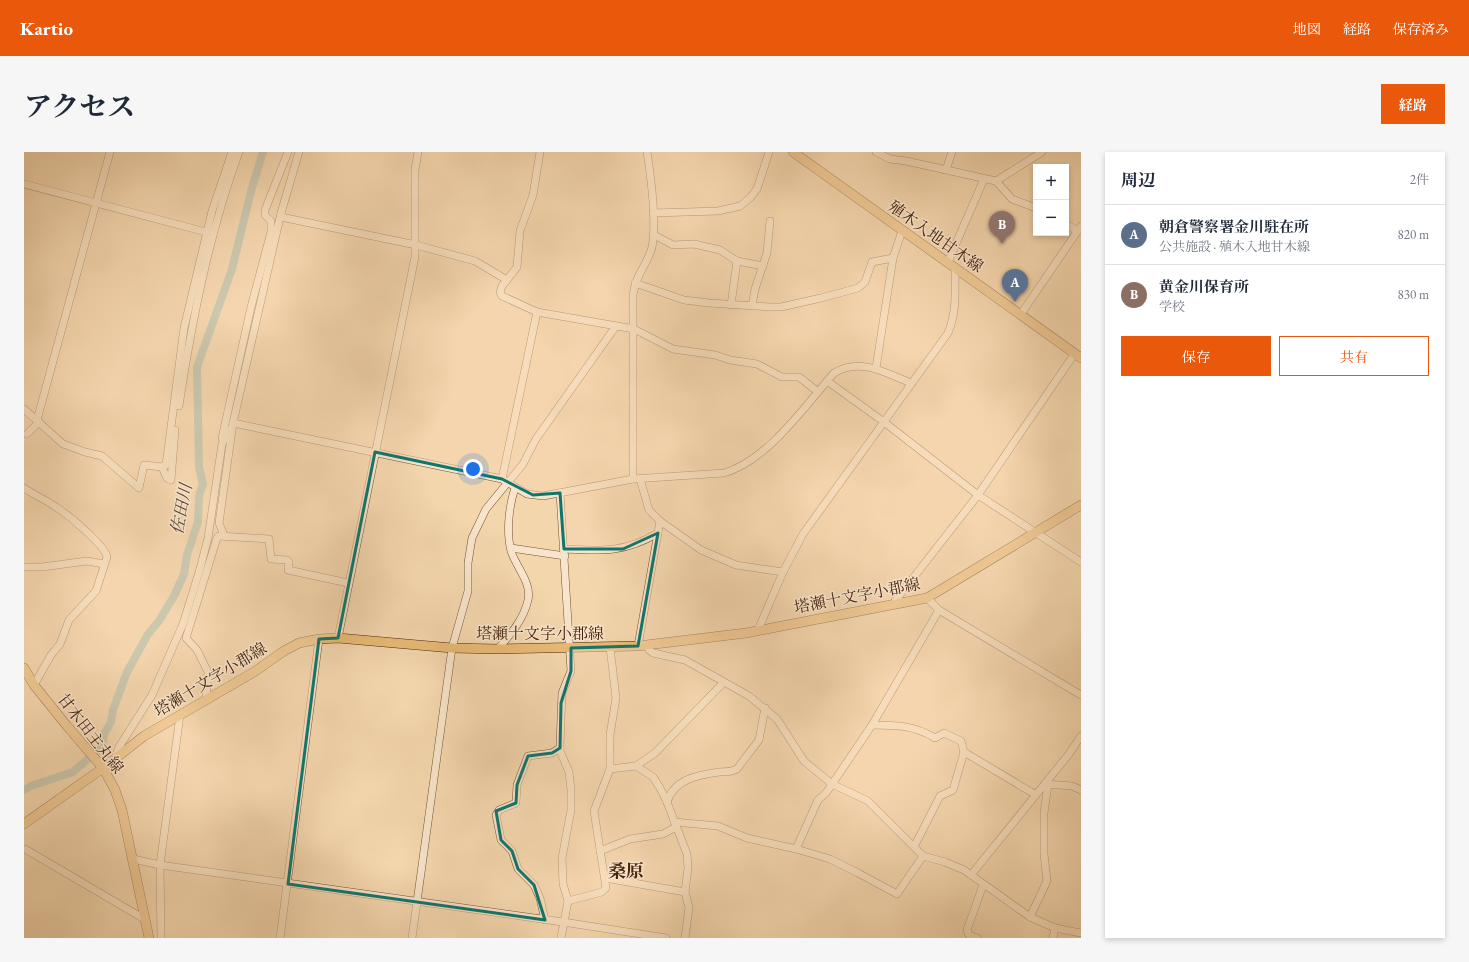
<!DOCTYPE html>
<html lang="ja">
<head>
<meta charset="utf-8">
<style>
  :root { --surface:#fff; --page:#f6f6f7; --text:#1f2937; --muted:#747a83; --line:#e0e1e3; --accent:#ea580c }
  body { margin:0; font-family:"EB Garamond","Noto Serif JP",serif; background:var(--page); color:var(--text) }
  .controls { position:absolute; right:12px; top:12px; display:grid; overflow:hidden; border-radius:0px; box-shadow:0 2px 6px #0003 }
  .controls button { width:36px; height:36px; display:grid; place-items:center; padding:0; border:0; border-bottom:1px solid var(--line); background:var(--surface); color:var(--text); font:20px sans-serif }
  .you { position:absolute; left:449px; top:317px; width:14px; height:14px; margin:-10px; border:3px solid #fff; border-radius:50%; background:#1a73e8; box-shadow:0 0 0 6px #1a73e833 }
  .badge { display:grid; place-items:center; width:26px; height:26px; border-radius:50%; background:var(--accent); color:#fff; font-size:13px; font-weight:700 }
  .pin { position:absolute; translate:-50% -33px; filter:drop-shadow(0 1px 2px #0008) }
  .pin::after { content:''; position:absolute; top:21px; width:14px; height:12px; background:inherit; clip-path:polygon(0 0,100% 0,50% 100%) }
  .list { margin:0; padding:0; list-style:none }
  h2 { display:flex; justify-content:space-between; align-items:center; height:52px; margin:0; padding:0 16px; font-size:17px }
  h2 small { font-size:13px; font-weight:400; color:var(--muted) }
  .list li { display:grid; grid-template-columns:26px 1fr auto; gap:12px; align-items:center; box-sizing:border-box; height:60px; padding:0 16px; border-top:1px solid var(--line) }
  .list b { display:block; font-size:15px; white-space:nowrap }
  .list p { margin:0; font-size:13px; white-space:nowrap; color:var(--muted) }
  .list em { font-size:13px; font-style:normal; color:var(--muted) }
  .actions { display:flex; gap:8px; padding:12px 16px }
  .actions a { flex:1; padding:9px 0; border:1px solid var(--accent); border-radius:0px; text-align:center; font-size:14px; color:var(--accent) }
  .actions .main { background:var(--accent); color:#fff }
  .map { position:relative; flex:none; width:1057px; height:786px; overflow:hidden; border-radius:0px }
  header { display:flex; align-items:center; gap:24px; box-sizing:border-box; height:56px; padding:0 20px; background:var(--accent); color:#fff }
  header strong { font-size:19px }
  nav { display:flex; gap:22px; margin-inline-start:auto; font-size:14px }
  .intro { display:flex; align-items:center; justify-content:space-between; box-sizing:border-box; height:96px; padding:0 24px }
  h1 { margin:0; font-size:28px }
  .button { padding:10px 18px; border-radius:0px; background:var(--accent); color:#fff; font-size:14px; font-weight:700 }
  main { display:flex; gap:24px; padding:0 24px }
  aside { flex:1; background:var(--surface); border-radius:0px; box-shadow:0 2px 6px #0003 }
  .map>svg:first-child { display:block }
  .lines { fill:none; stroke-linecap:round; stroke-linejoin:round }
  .river { stroke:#9cb8af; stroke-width:8 }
  .minor-casing { stroke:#725237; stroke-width:8 }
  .major-casing { stroke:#472610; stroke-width:10 }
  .minor { stroke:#f8e4ca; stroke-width:7 }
  .major { stroke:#eabb76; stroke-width:9 }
  .marked { fill:none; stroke:#0f766e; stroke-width:3; stroke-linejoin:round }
  .labels { text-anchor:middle; stroke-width:3; stroke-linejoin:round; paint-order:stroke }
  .street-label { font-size:16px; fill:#472610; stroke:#f8e4ca }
  .water-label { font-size:17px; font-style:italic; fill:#5c4a38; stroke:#f8e4ca }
  .quarter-label { font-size:18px; font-weight:bold; fill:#472610; stroke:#f8e4ca }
</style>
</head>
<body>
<header>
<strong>Kartio</strong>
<nav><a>地図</a><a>経路</a><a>保存済み</a></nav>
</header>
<div class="intro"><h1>アクセス</h1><a class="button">経路</a></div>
<main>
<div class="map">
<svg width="1057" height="786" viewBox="0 0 1057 786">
  <rect width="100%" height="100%" fill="#f4d6ad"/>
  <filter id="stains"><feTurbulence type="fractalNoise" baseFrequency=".005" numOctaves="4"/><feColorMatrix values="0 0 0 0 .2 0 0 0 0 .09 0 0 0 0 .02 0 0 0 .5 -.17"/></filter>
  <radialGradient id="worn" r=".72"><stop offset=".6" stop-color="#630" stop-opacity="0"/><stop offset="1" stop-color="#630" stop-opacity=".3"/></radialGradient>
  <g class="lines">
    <path class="river" d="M0 638 7 634 49 620 78 595 80 582 87 570 89 558 103 520 124 482 135 469 150 444 160 422 163 403 174 370 175 344 179 332 175 315 173 215 208 117 227 39 239 0"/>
    <defs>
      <g id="minor">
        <path d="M516 0 509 43 496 79 493 115 478 134 476 140 478 144 513 160 610 177 649 197 691 203 706 208 733 212 758 225H775L793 239"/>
        <path d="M852 0 866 7 882 9 972 29 988 47 1012 56"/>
        <path d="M922 18 928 0"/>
        <path d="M972 29 1018 0"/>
        <path d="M0 32 182 80"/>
        <path d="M257 61V65L392 93 451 109 483 128"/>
        <path d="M629 61 694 59 716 54 726 46 733 37 745 0"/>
        <path d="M1042 72 1053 79"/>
        <path d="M630 83 649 93 670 92 696 98 713 109 739 114"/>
        <path d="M924 110 960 27"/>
        <path d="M611 131 660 148 685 151 747 155H757L797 146 834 136 841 130 848 110 869 106"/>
        <path d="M707 153 713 109"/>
        <path d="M728 154 731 137 743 101 746 69"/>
        <path d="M997 162 1057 74"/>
        <path d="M852 216 869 106 878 79"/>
        <path d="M803 229 860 270 954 343 1057 410"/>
        <path d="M155 254C168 168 185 82 215 0"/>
        <path d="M0 257 39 292 61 300 78 304 115 336 120 313 138 315 142 313 160 176 188 59 208 0"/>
        <path d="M13 268 86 0"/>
        <path d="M209 271 478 327 503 342 519 344 609 327 700 321C743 309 781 254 810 221 837 205 861 221 887 231"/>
        <path d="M3 282 15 270"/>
        <path d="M198 286 227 155 247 80V69L241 63V58L264 0"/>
        <path d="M138 315 143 326 147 328 151 278"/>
        <path d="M478 327 513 160"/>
        <path d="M609 327V143C612 121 624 112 628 95 633 69 627 26 623 0"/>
        <path d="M616 327 625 358 636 369 677 398 712 413 759 420"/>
        <path d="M0 336C10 343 22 348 32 355 43 362 81 393 83 405L72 439 45 468 36 492 27 503 10 533"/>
        <path d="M536 341 547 519 538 541 536 593V599L545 620 547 638V658L538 706 539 732 544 749 537 786"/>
        <path d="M200 383 195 371 209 271 257 61 275 0"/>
        <path d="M487 396 541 404"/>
        <path d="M540 397C578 399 600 401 634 381"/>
        <path d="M0 415H18L63 409 80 412"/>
        <path d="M903 446 915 458 1057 543"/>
        <path d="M868 453 954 343 1051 201"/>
        <path d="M734 478 759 420 779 382 924 181C933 160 931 138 931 115"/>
        <path d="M314 486 391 105V18L394 0"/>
        <path d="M623 493 625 498 629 501 661 508 725 544 753 567 780 609 808 632 844 649 899 704 921 710 940 718 1006 765 1031 776 1057 781"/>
        <path d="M614 494 636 369"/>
        <path d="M474 497C486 483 500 467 504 448 508 431 492 415 487 399 482 380 485 354 491 336"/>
        <path d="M182 549 184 520 173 498 162 486 193 386 195 384 245 387 247 407 263 408 265 410 264 418 324 431"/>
        <path d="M848 573C871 573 890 573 911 586L920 581 937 589 940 600 929 638 916 644 890 695"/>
        <path d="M940 600 1012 643"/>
        <path d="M91 606 95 595 128 543 159 472 176 417 184 386 198 292 205 278"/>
        <path d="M612 614 629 625 636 636 643 650 663 702 664 716 661 740 665 756 661 786"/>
        <path d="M586 617 612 614 631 601 699 531"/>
        <path d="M1021 632 1048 634 1057 638"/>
        <path d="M643 650C650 627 674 623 695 620 701 620 708 620 713 617L735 588 741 556"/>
        <path d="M650 670 694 674 723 686 772 697 806 707 834 721 873 742 899 704"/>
        <path d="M1 697 122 768"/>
        <path d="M772 697 794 648 802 641 848 573 915 458"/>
        <path d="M576 699 606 687 639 682 652 675"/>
        <path d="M109 707 136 713 539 770 642 786"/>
        <path d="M947 723 1045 602 1057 584"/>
        <path d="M581 726 661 740"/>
        <path d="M544 749 578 740 582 736 570 659 586 617V583L592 546 586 495"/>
        <path d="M1006 765 1023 729 1020 702V661L1024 633"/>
        <path d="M521 768 516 746 510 733 494 717 488 699 477 688 472 663 475 658 492 651 493 633 504 604 528 601 536 596"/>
        <path d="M137 786 136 713 156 563"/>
        <path d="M256 786 295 487"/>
        <path d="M388 786 428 496 444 439V411L448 386 462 357 499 312 512 287 592 174"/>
        <path d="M953 786 945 783 943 778 959 733"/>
        <path d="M1029 786 1031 776"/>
      </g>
      <g id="major">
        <path d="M769 0 1057 206"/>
        <path d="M0 516 10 533 43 574 79 616 91 638 98 658 125 786"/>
        <path d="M0 672 79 616 120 584 230 520 260 499 275 491 295 487 314 486 428 496 474 497 614 494 722 481 903 446 1057 353"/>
      </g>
    </defs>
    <use href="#minor" class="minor-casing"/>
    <use href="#major" class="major-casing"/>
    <use href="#minor" class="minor"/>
    <use href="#major" class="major"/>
  </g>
  <path d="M0 0H1057V786H0ZM351 300 478 327 509 343 536 341 540 397H599L634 381 614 494 547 496V519L537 551 536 596 528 601 504 604 493 633 492 651 472 659 477 688 488 699 494 717 510 733 521 768 264 732 295 487 314 486Z" fill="#f4d6ad" fill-opacity=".55" fill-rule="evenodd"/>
  <path class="marked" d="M351 300 478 327 509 343 536 341 540 397H599L634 381 614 494 547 496V519L537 551 536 596 528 601 504 604 493 633 492 651 472 659 477 688 488 699 494 717 510 733 521 768 264 732 295 487 314 486Z"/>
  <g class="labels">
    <g class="street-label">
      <text transform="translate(912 84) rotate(35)" y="6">殖木入地甘木線</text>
      <text transform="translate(833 443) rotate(-11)" y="6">塔瀬十文字小郡線</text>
      <text x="516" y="487">塔瀬十文字小郡線</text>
      <text transform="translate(186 527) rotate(-31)" y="6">塔瀬十文字小郡線</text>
      <text transform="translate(67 581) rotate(52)" y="6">甘木田主丸線</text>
    </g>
    <g class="water-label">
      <text transform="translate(157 357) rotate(-79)" y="6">佐田川</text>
    </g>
    <g class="quarter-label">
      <text x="602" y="725">桑原</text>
    </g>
  </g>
  <rect width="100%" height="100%" filter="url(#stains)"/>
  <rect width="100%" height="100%" fill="url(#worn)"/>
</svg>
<div class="controls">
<button>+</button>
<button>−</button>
</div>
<div class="you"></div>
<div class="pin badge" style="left:991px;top:150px;background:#5c6f8a">A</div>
<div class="pin badge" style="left:978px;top:92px;background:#8d6e63">B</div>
</div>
<aside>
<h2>周辺<small>2件</small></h2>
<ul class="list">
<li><span class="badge" style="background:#5c6f8a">A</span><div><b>朝倉警察署金川駐在所</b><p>公共施設 · 殖木入地甘木線</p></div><em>820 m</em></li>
<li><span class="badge" style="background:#8d6e63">B</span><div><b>黄金川保育所</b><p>学校</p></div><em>830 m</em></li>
</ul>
<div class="actions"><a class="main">保存</a><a>共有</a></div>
</aside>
</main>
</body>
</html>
